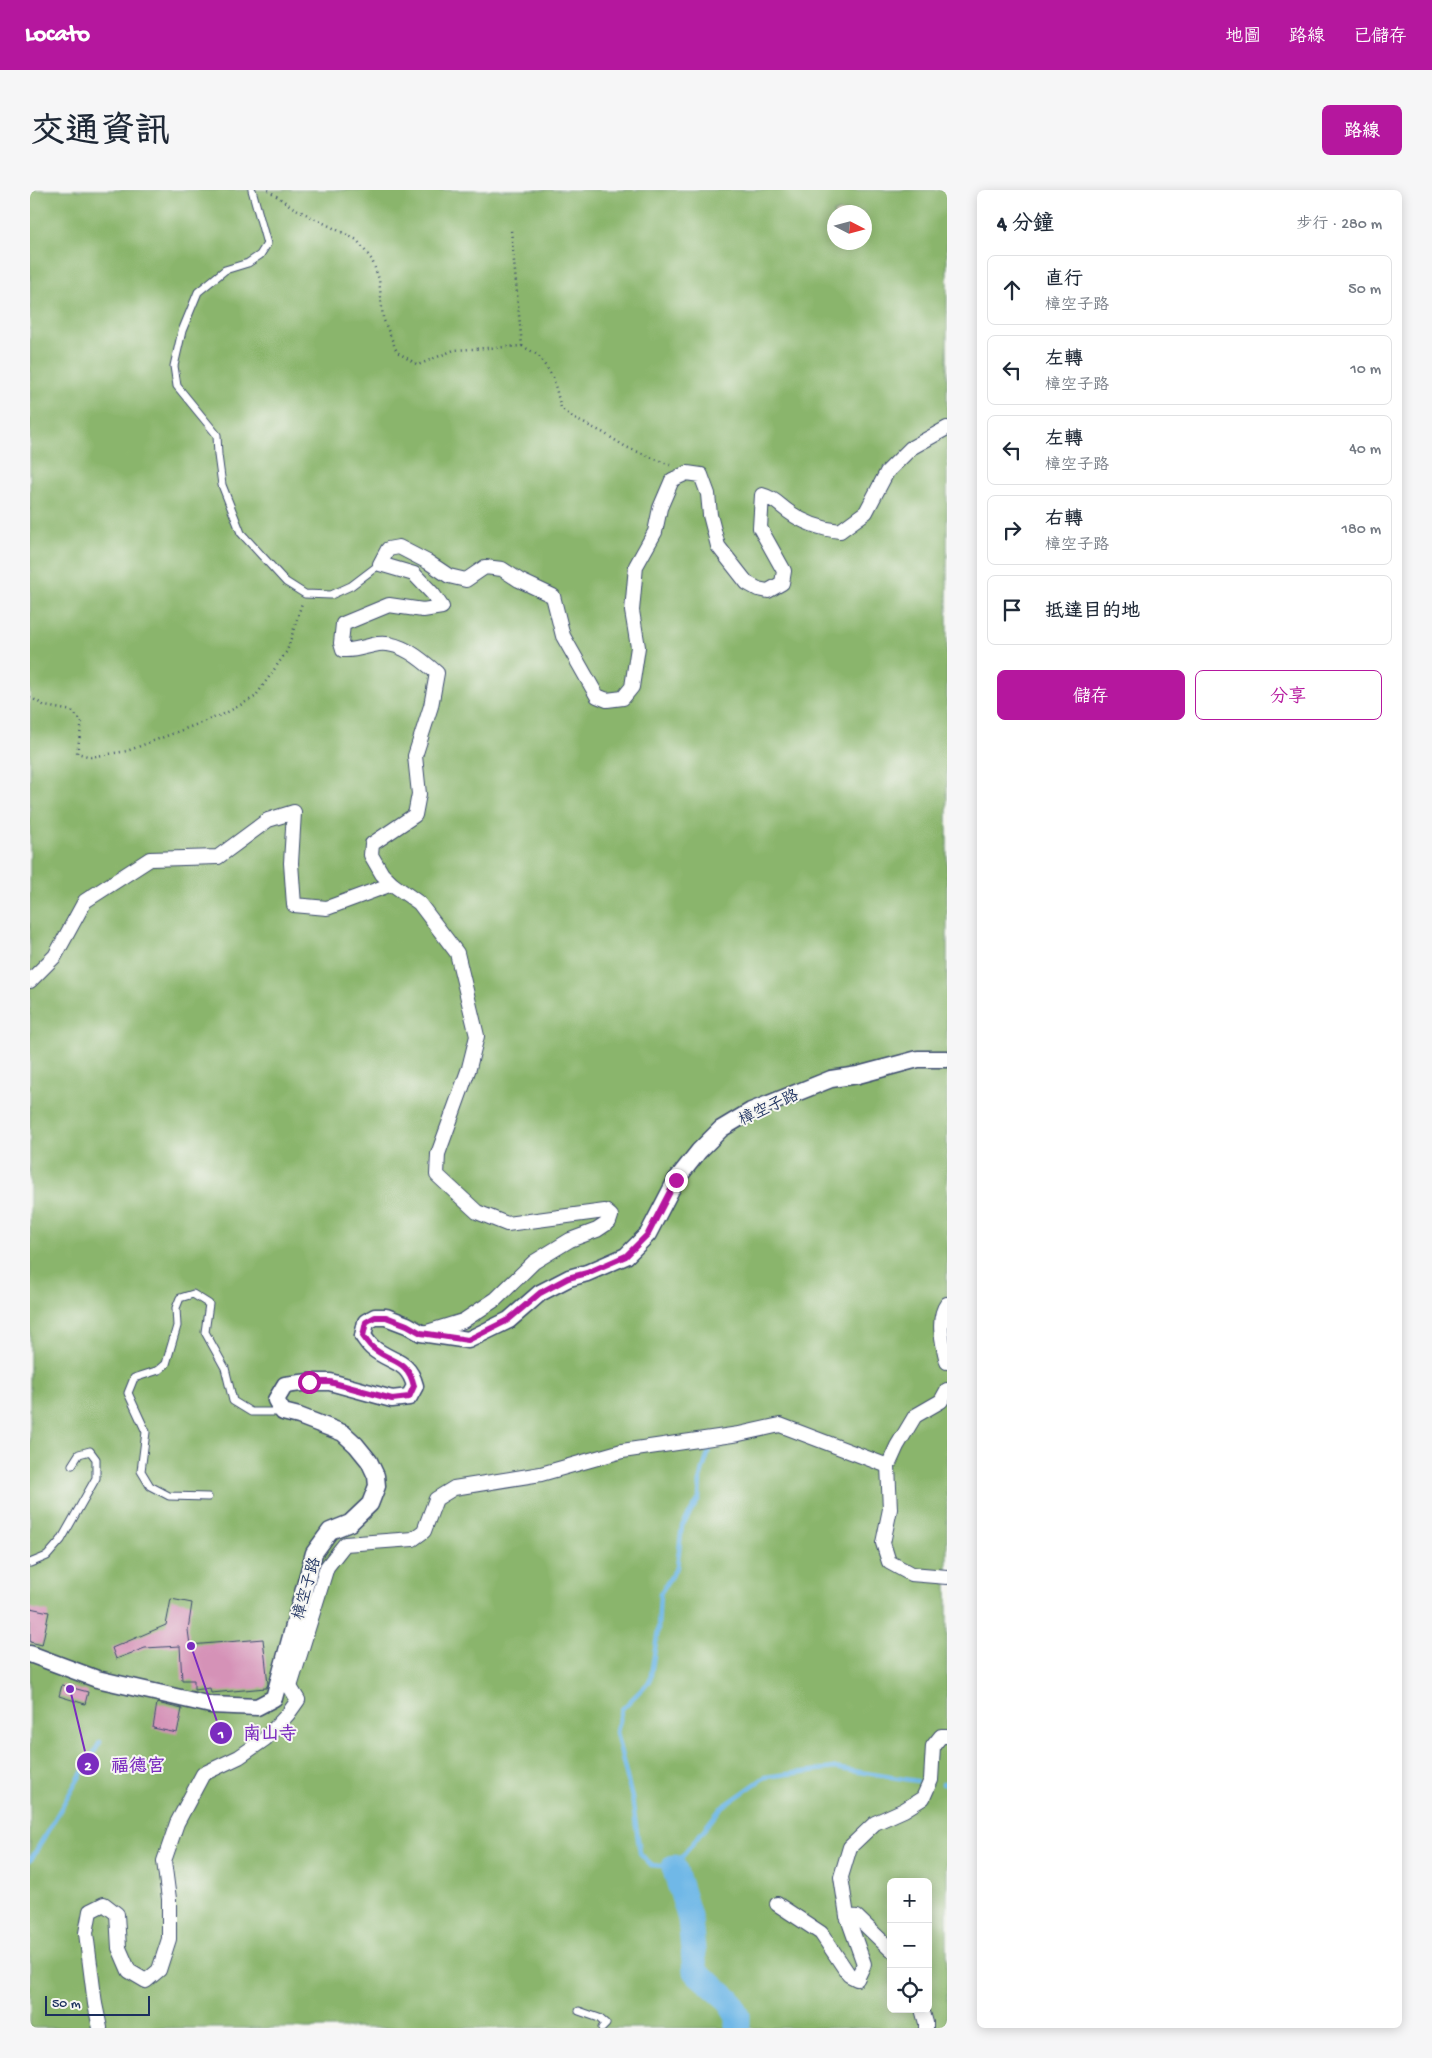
<!DOCTYPE html>
<html lang="zh-TW">
<head>
<meta charset="utf-8">
<style>
  :root { --surface:#fff; --page:#f6f6f7; --text:#1f2937; --muted:#747a83; --line:#e0e1e3; --accent:#b5179e }
  body { margin:0; font-family:"Gochi Hand","LXGW WenKai TC",sans-serif; background:var(--page); color:var(--text) }
  .controls { position:absolute; right:15px; bottom:15px; display:grid; overflow:hidden; border-radius:8px; box-shadow:0 2px 12px #0003 }
  .controls button { width:45px; height:45px; display:grid; place-items:center; padding:0; border:0; border-bottom:1px solid var(--line); background:var(--surface); color:var(--text); font:25px sans-serif }
  .compass { position:absolute; left:797px; top:15px; width:45px; height:45px; border-radius:50%; background:var(--surface); box-shadow:0 2px 12px #0003; rotate:96deg }
  .scale { position:absolute; left:15px; bottom:12px; width:105px; box-sizing:border-box; padding-left:5px; border:2px solid #1b2f5e; border-top:0; font-size:14px; line-height:18px; white-space:nowrap; color:#1b2f5e; -webkit-text-stroke:4px #f6f6f2; paint-order:stroke }
  .stop { position:absolute; width:15px; height:15px; margin:-11px; border:4px solid #b5179e; border-radius:50%; background:#fff }
  .stop.end { background:#b5179e; border-color:#fff; box-shadow:0 1px 5px #0008 }
  .list { margin:0; padding:0; list-style:none }
  h2 { display:flex; justify-content:space-between; align-items:center; height:65px; margin:0; padding:0 20px; font-size:21px }
  h2 small { font-size:16px; font-weight:400; color:var(--muted) }
  .list li { display:grid; grid-template-columns:32px 1fr auto; gap:15px; align-items:center; box-sizing:border-box; height:70px; margin:0 10px 10px; padding:0 10px; border:1px solid var(--line); border-radius:8px }
  .list b { display:block; font-size:19px; white-space:nowrap }
  .list p { margin:0; font-size:16px; white-space:nowrap; color:var(--muted) }
  .list em { font-size:16px; font-style:normal; color:var(--muted) }
  .actions { display:flex; gap:10px; padding:15px 20px }
  .actions a { flex:1; padding:11px 0; border:1px solid var(--accent); border-radius:8px; text-align:center; font-size:18px; color:var(--accent) }
  .actions .main { background:var(--accent); color:#fff }
  .icon { flex:none; width:28px; height:28px; fill:none; stroke:currentColor; stroke-width:2; stroke-linecap:round; stroke-linejoin:round }
  .map { position:relative; flex:none; width:917px; height:1838px; overflow:hidden; border-radius:8px }
  header { display:flex; align-items:center; gap:30px; box-sizing:border-box; height:70px; padding:0 25px; background:var(--accent); color:#fff }
  header strong { font-size:24px }
  nav { display:flex; gap:28px; margin-inline-start:auto; font-size:18px }
  .intro { display:flex; align-items:center; justify-content:space-between; box-sizing:border-box; height:120px; padding:0 30px }
  h1 { margin:0; font-size:35px }
  .button { padding:12px 22px; border-radius:8px; background:var(--accent); color:#fff; font-size:18px; font-weight:700 }
  main { display:flex; gap:30px; padding:0 30px }
  aside { flex:1; background:var(--surface); border-radius:8px; box-shadow:0 2px 12px #0003 }
  .map>svg:first-child { display:block }
  .forest { fill:#8ab56c; stroke:#527265; fill-rule:evenodd }
  .lines { fill:none; stroke-linecap:round; stroke-linejoin:round }
  .stream { stroke:#6fb8e7; stroke-width:4.5 }
  .river { stroke:#6fb8e7; stroke-width:25 }
  .building { fill:#d592b7 }
  .service-casing { stroke:#3b4a6e; stroke-width:9 }
  .minor-casing { stroke:#3b4a6e; stroke-width:16 }
  .tertiary-casing { stroke:#3b4a6e; stroke-width:19 }
  .path { stroke:#3b4a6e; stroke-width:2.5; stroke-dasharray:1 4; stroke-linecap:butt }
  .service { stroke:#fff; stroke-width:7 }
  .minor { stroke:#fff; stroke-width:14 }
  .tertiary { stroke:#fff; stroke-width:16 }
  .route { stroke:#b5179e; stroke-width:6 }
  .labels { text-anchor:middle; stroke-width:4; stroke-linejoin:round; paint-order:stroke }
  .street-label { font-size:16px; fill:#1b2f5e; stroke:#f6f6f2 }
  .leader { fill:none; stroke:#7b2cbf; stroke-width:2 }
  .callout-dot { fill:#7b2cbf; stroke:#f6f6f2; stroke-width:2 }
  .mark-label { font-size:15px; text-anchor:middle; font-weight:bold; fill:#fff }
  .callout-label { font-size:18px; text-anchor:middle; font-weight:bold; fill:#7b2cbf; stroke:#f6f6f2; stroke-width:4; stroke-linejoin:round; paint-order:stroke }
</style>
</head>
<body>
<header>
<strong>Locato</strong>
<nav><a>地圖</a><a>路線</a><a>已儲存</a></nav>
</header>
<div class="intro"><h1>交通資訊</h1><a class="button">路線</a></div>
<main>
<div class="map">
<svg width="917" height="1838" viewBox="0 0 917 1838">
  <rect width="100%" height="100%" fill="#f6f6f2"/>
  <filter id="ink" filterUnits="userSpaceOnUse"><feTurbulence type="fractalNoise" baseFrequency=".02" numOctaves="2"/><feDisplacementMap in="SourceGraphic" scale="10" xChannelSelector="R" yChannelSelector="G"/><feConvolveMatrix kernelMatrix="1 2 1 2 8 2 1 2 1" color-interpolation-filters="sRGB"/></filter>
  <filter id="wash" filterUnits="userSpaceOnUse"><feTurbulence type="fractalNoise" baseFrequency=".0096" numOctaves="4" result="noise"/><feDisplacementMap in="SourceGraphic" scale="20" xChannelSelector="R" yChannelSelector="G"/><feGaussianBlur stdDeviation="1.12" result="paint"/><feColorMatrix in="noise" values="0 0 0 0 0 0 0 0 0 0 0 0 0 0 0 0 0 1.4 0 .05"/><feComposite in="paint" operator="in"/></filter>
  <g filter="url(#wash)">
    <rect width="100%" height="100%" fill="#f3e3cb"/>
    <path class="forest" d="M0 0H917V1838H0ZM804 22H834V52H804ZM861 1692H898V1819H861Z"/>
    <g class="lines">
      <g class="stream">
        <path d="M681 1255 670 1288 669 1309 652 1336 647 1377 630 1404 628 1440 620 1491 592 1519 586 1542 602 1608 610 1663 621 1675 644 1677 691 1618 735 1587 804 1578 887 1591"/>
        <path d="M913 1594 917 1595"/>
        <path d="M0 1671 70 1552"/>
      </g>
      <path class="river" d="M644 1677 660 1729 665 1781 699 1810 708 1826V1838"/>
    </g>
    <g id="blocks">
      <g class="building">
        <path d="M141 1409 162 1413 158 1440 160 1455 233 1449 238 1494 236 1498 181 1503 180 1498 164 1500V1490H152L150 1456 115 1458 86 1469 82 1458 136 1435Z"/>
        <path d="M0 1418 19 1422 12 1455 0 1452Z"/>
        <path d="M32 1495 58 1502 55 1514 29 1506Z"/>
        <path d="M127 1513 152 1519 147 1543 123 1538Z"/>
      </g>
    </g>
  </g>
  <g filter="url(#ink)">
    <use href="#blocks" fill-opacity="0" stroke="#3b4a6e" stroke-width="1"/>
    <g class="lines">
      <defs>
        <g id="service">
          <path d="M222 0 237 54 230 65 218 73 195 80 168 102 152 141 144 176 147 196 187 245 188 265 192 295 211 343 256 392 275 404 301 405 321 396 350 374"/>
          <path d="M178 1307 139 1306 120 1296 111 1281 116 1242 98 1203 104 1188 129 1180 136 1174 147 1136 146 1118 150 1108 163 1104 179 1114 175 1142 195 1178 203 1211 221 1222H253"/>
          <path d="M0 1373 17 1366 31 1350 66 1288V1269L60 1261 49 1264 42 1275"/>
          <path d="M549 1821 569 1828 576 1834 572 1838"/>
        </g>
        <g id="minor">
          <path d="M0 791 25 766 55 711 120 669 188 667 238 630 264 622 261 673 264 715 297 718 362 694"/>
          <path d="M917 1114C906 1129 913 1155 917 1172"/>
          <path d="M394 1143 433 1131 466 1109 504 1072 540 1050 567 1040 579 1032 581 1026 575 1021 477 1034 447 1022 407 985 408 964 439 878 447 846 427 763 389 713 362 694 352 684 341 665 342 654 385 625 389 604 385 566 401 516 407 483C391 469 370 451 348 454 336 456 326 461 313 460L311 453 313 434 359 415 393 420 412 417 403 404 384 384 350 374 358 359 369 357 398 372 419 386 436 390 455 377 472 379 489 390 523 406 533 446 567 506 577 510 593 508 602 497 608 457 602 421 606 376 625 342 630 318 642 290 657 283 671 285 678 304 680 325 688 356 717 393 728 399 738 401 752 393 754 381 730 338 732 305C744 308 749 315 759 322 774 333 792 339 810 341L836 322 857 282 881 258 917 238"/>
          <path d="M917 1200 911 1211 885 1226 867 1256 858 1276 860 1319 853 1353 859 1372 881 1384 917 1387"/>
          <path d="M260 1497 297 1377 315 1354 383 1349 394 1341 406 1309 424 1298 511 1284 592 1261 709 1244 750 1235 858 1276"/>
          <path d="M747 1714 791 1743 819 1785 827 1789 834 1774 817 1726"/>
          <path d="M861 1760 827 1727 817 1726 811 1687 820 1657 845 1633 874 1620 893 1608 901 1590 903 1556 911 1546H917"/>
          <path d="M892 1819 896 1833V1838"/>
          <path d="M70 1838 65 1814 56 1743 60 1721 74 1714 87 1724 89 1758 99 1781 116 1791 129 1780 139 1749V1709L134 1671 147 1633 173 1584 209 1567 235 1549 258 1524 268 1510 260 1497 253 1494"/>
        </g>
        <path id="tertiary" d="M0 1464 67 1489 181 1515 227 1517 244 1508 284 1363 300 1341 320 1333 340 1314 347 1296 346 1286 339 1271 326 1255 313 1243 269 1226 253 1222 246 1210 255 1195 279 1192H300L362 1209 379 1207 385 1196C378 1169 361 1173 343 1158 339 1155 336 1150 333 1146L336 1132 345 1127H356L377 1135 391 1143 438 1150 479 1130 510 1103 539 1088 557 1083 596 1066 618 1044 646 990 669 961 691 939 721 921 801 889 828 885 888 869H917"/>
      </defs>
      <use href="#service" class="service-casing"/>
      <use href="#minor" class="minor-casing"/>
      <use href="#tertiary" class="tertiary-casing"/>
      <g class="path">
        <path d="M238 0 262 17 327 50 342 70 349 89 353 128 367 162 388 175 424 160 492 156 481 40"/>
        <path d="M492 156 508 165 523 187 531 218 545 229 572 242 596 257 640 275"/>
        <path d="M0 507 15 516 42 521 52 532 47 563 61 567 97 561 194 524 225 507 257 461 272 413"/>
      </g>
      <use href="#service" class="service"/>
      <use href="#minor" class="minor"/>
      <use href="#tertiary" class="tertiary"/>
    </g>
  </g>
  <g class="lines" filter="url(#ink)">
    <path class="route" d="M279 1192H300L362 1209 379 1207 384 1196C378 1169 361 1173 343 1158 339 1155 336 1150 333 1146L336 1132 345 1127H356L377 1135 391 1143 438 1150 478 1130 510 1103 538 1088 557 1083 596 1066 618 1044 646 990"/>
  </g>
  <g class="labels">
    <g class="street-label">
      <text transform="translate(738 916) rotate(-25)" y="6">樟空子路</text>
      <text transform="translate(275 1398) rotate(-74)" y="6">樟空子路</text>
    </g>
  </g>
  <path class="leader" d="M161 1456L191 1543M40 1499L58 1574"/>
  <g class="callout-dot">
    <circle cx="161" cy="1456" r="5"/>
    <circle cx="40" cy="1499" r="5"/>
    <circle cx="191" cy="1543" r="12"/>
    <circle cx="58" cy="1574" r="12"/>
  </g>
  <g class="mark-label">
    <text x="191" y="1548">1</text>
    <text x="58" y="1580">2</text>
  </g>
  <g class="callout-label">
    <text x="240" y="1549">南山寺</text>
    <text x="108" y="1581">福德宮</text>
  </g>
</svg>
<div class="controls">
<button>+</button>
<button>−</button>
<button><svg class="icon" aria-label="locate" viewBox="0 0 24 24"><circle cx="12" cy="12" r="6"/><path d="M12 2v4M12 18v4M2 12h4M18 12h4"/></svg></button>
</div>
<svg class="compass" viewBox="-18 -18 36 36"><path d="M0-13l5 13h-10z" fill="#e53935"/><path d="M0 13l5-13h-10z" fill="#747a83"/></svg>
<div class="scale">50 m</div>
<div class="stop" style="left:279px;top:1192px"></div>
<div class="stop end" style="left:646px;top:990px"></div>
</div>
<aside>
<h2>4 分鐘<small>步行 · 280 m</small></h2>
<ul class="list">
<li><svg class="icon" aria-label="ahead" viewBox="0 0 24 24"><path d="M12 20V5M6 11l6-6 6 6"/></svg><div><b>直行</b><p>樟空子路</p></div><em>50 m</em></li>
<li><svg class="icon" aria-label="left" viewBox="0 0 24 24"><path d="M17 20v-9H6M10 6l-5 5 5 5"/></svg><div><b>左轉</b><p>樟空子路</p></div><em>10 m</em></li>
<li><svg class="icon" aria-label="left" viewBox="0 0 24 24"><path d="M17 20v-9H6M10 6l-5 5 5 5"/></svg><div><b>左轉</b><p>樟空子路</p></div><em>40 m</em></li>
<li><svg class="icon" aria-label="right" viewBox="0 0 24 24"><path d="M7 20v-9h11M14 6l5 5-5 5"/></svg><div><b>右轉</b><p>樟空子路</p></div><em>180 m</em></li>
<li><svg class="icon" aria-label="arrive" viewBox="0 0 24 24"><path d="M6 21V4h12l-3 4 3 4H6"/></svg><div><b>抵達目的地</b></div></li>
</ul>
<div class="actions"><a class="main">儲存</a><a>分享</a></div>
</aside>
</main>
</body>
</html>
